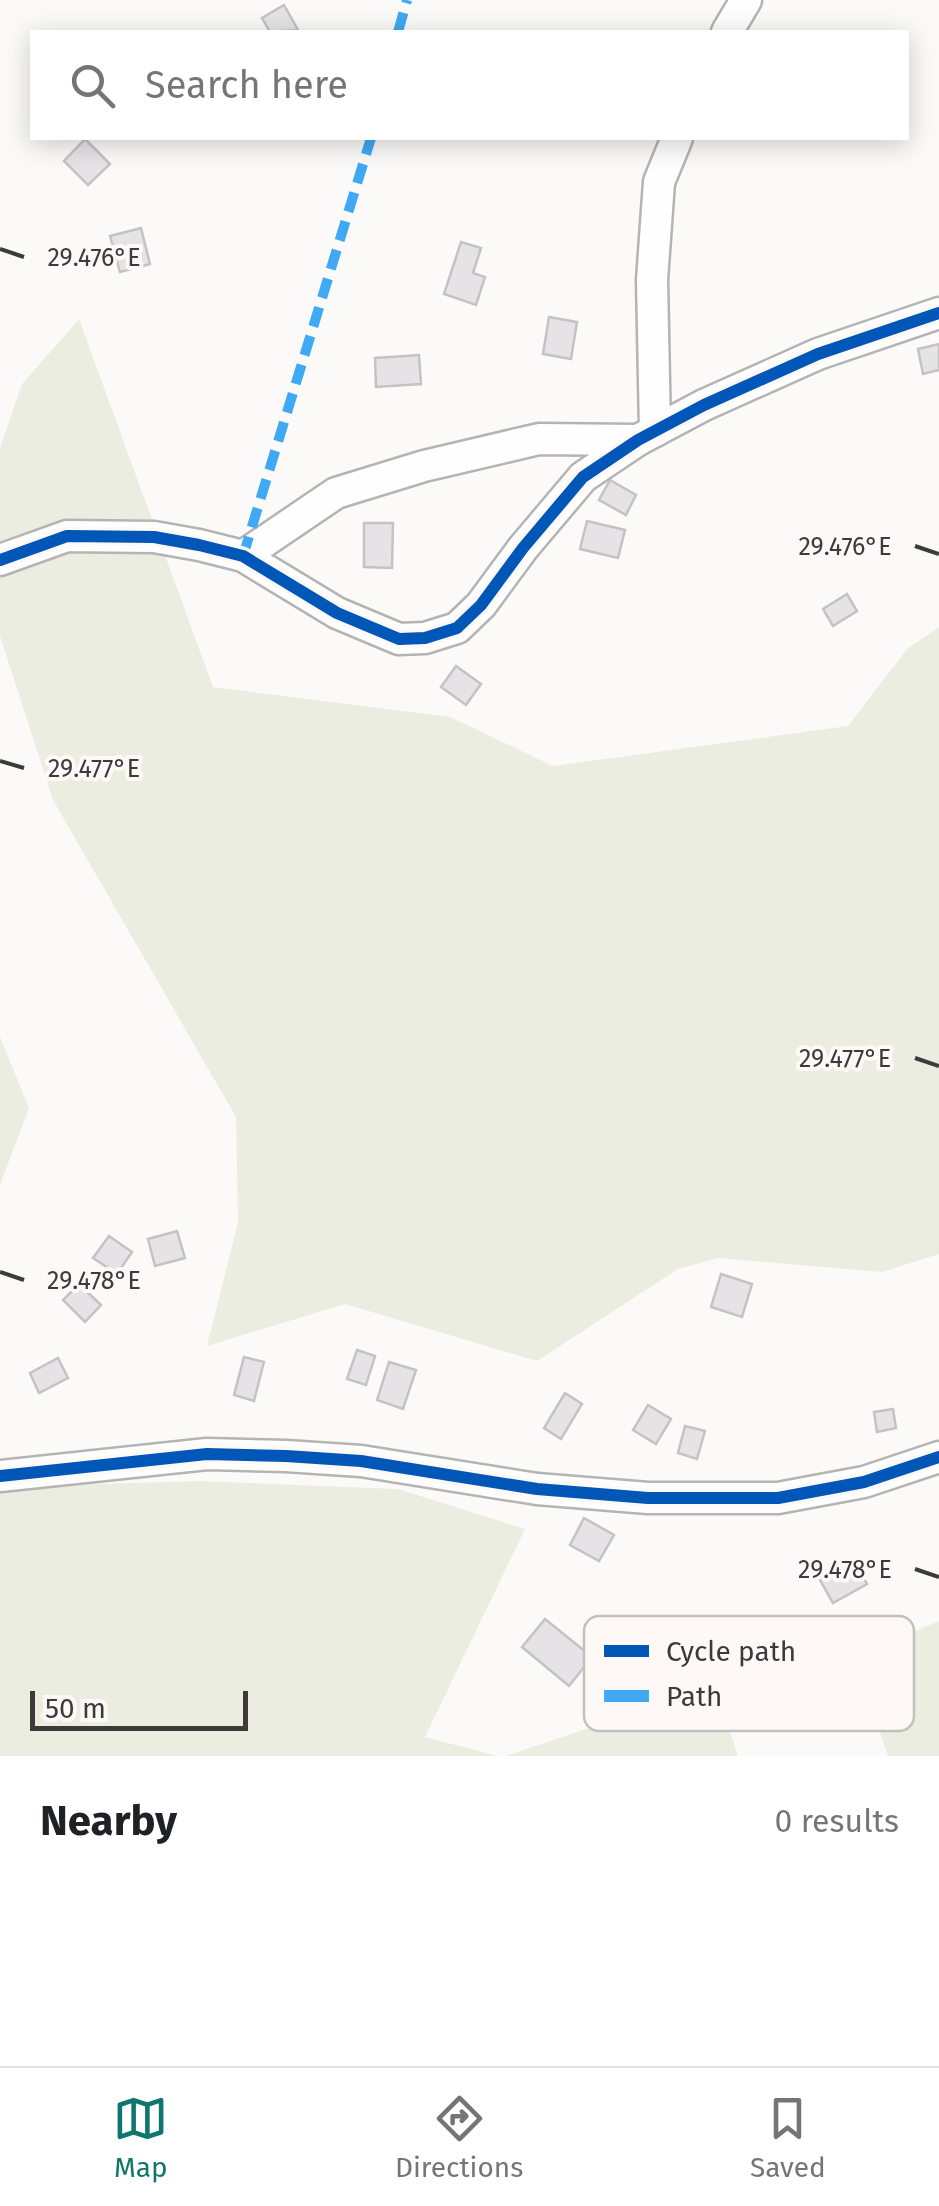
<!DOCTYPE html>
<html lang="en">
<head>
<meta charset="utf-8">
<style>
  :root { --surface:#fff; --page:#f6f6f6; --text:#202124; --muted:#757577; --line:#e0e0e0; --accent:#0f766e }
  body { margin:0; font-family:"Fira Sans",sans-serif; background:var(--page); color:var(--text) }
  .scale { position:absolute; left:30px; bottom:25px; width:218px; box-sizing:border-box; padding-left:10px; border:5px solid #3c3b39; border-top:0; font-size:28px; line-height:35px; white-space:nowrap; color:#3c3b39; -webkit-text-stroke:8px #fef9f6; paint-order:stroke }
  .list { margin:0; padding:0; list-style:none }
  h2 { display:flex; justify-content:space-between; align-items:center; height:130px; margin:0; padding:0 40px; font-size:42px }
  h2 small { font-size:32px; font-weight:400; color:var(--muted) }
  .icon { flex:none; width:55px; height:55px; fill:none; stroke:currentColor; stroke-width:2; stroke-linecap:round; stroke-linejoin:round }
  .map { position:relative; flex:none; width:939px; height:1756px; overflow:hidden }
  .search { position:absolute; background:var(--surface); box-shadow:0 5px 25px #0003; left:30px; right:30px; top:30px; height:110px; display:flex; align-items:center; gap:25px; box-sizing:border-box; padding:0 35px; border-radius:0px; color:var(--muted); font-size:38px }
  .sheet { height:310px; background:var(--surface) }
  nav { display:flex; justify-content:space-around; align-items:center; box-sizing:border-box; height:140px; border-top:2px solid var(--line); background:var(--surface); font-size:28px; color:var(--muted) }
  nav a { display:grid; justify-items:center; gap:5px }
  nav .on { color:var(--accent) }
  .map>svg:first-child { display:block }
  .green { fill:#ecede1 }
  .building { fill:#e6e3e7; stroke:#c4c3c3; stroke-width:2.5 }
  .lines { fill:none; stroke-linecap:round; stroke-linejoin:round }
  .minor-casing { stroke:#b6b4b2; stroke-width:35 }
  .minor { stroke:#fffefe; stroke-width:30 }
  .quiet { stroke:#3fa9f5; stroke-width:10; stroke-dasharray:20 10; stroke-linecap:butt }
  .cycleway-casing { stroke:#fef9f6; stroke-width:19 }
  .cycleway { stroke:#0057b8; stroke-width:12 }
  .ticks { fill:none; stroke:#3c3b39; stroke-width:4 }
  .key { fill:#fef9f6; stroke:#c4c0bd; stroke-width:2.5 }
  .key-label { font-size:28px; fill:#3c3b39 }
  .ticks-label { font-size:25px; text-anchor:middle; fill:#3c3b39; stroke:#fef9f6; stroke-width:8; stroke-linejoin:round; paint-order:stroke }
</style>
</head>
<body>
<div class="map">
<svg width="939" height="1756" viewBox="0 0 939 1756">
  <rect width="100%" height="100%" fill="#fcfaf8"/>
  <g class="green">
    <path d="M79 319 213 687 450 717 553 766 848 726 907 649 939 627V1254L882 1272 718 1258 678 1269 537 1361 345 1304 207 1346 238 1222 236 1117 53 800 0 636V448L22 384Z"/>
    <path d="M0 1037 29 1108 0 1185Z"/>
    <path d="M199 1481 398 1489 525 1529 425 1737 498 1756H0V1487Z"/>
    <path d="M939 1621V1756H888L854 1657Z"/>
    <path d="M715 1686 738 1756H506Z"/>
  </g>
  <g class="building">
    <path d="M284 5 298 30 270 32 262 18Z"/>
    <path d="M85 139 110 164 88 185 64 161Z"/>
    <path d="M141 228 150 264 120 272 110 236Z"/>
    <path d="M461 242 481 248 473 273 485 277 476 305 444 294Z"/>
    <path d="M549 317 577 322 571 359 543 354Z"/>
    <path d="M939 344V370L923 374 918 349Z"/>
    <path d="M419 355 421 384 376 387 375 358Z"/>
    <path d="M610 480 636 495 626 515 599 500Z"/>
    <path d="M587 521 625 530 618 558 580 549Z"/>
    <path d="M364 523H393L392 568 364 567Z"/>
    <path d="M847 594 857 611 833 626 823 609Z"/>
    <path d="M456 666 481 684 466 705 441 687Z"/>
    <path d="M177 1231 185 1258 155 1266 148 1239Z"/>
    <path d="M109 1236 132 1252 117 1274 93 1258Z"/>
    <path d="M721 1274 752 1284 742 1317 711 1307Z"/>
    <path d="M79 1284 101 1305 85 1322 63 1300Z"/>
    <path d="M357 1350 375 1356 366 1385 347 1379Z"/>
    <path d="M244 1357 264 1362 254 1401 234 1395Z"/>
    <path d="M58 1358 68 1378 39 1393 30 1373Z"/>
    <path d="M389 1362 416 1370 403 1409 377 1400Z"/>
    <path d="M565 1393 582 1404 561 1439 544 1428Z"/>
    <path d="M648 1405 671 1419 656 1444 633 1430Z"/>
    <path d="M893 1409 896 1428 877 1432 874 1412Z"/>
    <path d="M685 1426 705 1431 697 1459 678 1453Z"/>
    <path d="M584 1518 614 1535 599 1561 570 1545Z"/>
    <path d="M854 1561 867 1584 833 1603 820 1580Z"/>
    <path d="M545 1619 592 1657 569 1686 522 1647Z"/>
  </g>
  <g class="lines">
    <defs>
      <g id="minor">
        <path d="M727 32 746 0"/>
        <path d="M655 431 652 280 659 182 677 138"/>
        <path d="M243 556 336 493 424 466 539 439 638 440"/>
        <path d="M0 560 67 536 154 537 199 545 243 556 337 613 399 639 425 638 457 628 481 605 523 548 583 477 638 440 704 405 818 354 939 313"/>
        <path d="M0 1476 207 1454 286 1456 361 1461 537 1489 648 1498H778L864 1482 939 1457"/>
      </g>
    </defs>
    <use href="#minor" class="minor-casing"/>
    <use href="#minor" class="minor"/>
    <g class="quiet">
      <path d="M398 32 407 0"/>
      <path d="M243 556 371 138"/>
    </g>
    <defs>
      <g id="cycleway">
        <path d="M0 560 67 536 154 537 199 545 243 556 337 613 399 639 425 638 457 628 481 605 523 548 583 477 638 440 704 405 818 354 939 313"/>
        <path d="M0 1476 207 1454 286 1456 361 1461 537 1489 648 1498H778L864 1482 939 1457"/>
      </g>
    </defs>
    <use href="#cycleway" class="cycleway-casing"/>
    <use href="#cycleway" class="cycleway"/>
  </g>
  <path class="ticks" d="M0 249 24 257M915 546 939 554M0 761 24 768M915 1058 939 1066M0 1272 24 1280M915 1569 939 1577"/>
  <rect x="584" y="1616" width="330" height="115" rx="15" class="key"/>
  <rect x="604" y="1645" width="45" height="12" fill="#0057b8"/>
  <rect x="604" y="1690" width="45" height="12" fill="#3fa9f5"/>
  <g class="key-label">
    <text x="666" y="1661">Cycle path</text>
    <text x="666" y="1706">Path</text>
  </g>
  <g class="ticks-label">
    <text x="94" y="266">29.476°E</text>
    <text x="845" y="555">29.476°E</text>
    <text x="94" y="777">29.477°E</text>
    <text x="845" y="1067">29.477°E</text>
    <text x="94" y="1289">29.478°E</text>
    <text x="845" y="1578">29.478°E</text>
  </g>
</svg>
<div class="scale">50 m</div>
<div class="search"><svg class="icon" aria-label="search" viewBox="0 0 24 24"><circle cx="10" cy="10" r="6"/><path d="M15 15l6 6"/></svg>Search here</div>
</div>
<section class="sheet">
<h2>Nearby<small>0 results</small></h2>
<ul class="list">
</ul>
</section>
<nav>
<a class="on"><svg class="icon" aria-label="map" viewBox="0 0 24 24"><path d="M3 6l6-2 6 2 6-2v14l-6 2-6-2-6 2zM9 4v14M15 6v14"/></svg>Map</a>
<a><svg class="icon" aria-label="directions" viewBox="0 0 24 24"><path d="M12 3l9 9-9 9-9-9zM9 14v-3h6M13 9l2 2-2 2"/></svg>Directions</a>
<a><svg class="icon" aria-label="saved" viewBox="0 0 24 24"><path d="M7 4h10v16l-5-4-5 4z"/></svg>Saved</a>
</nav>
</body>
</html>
